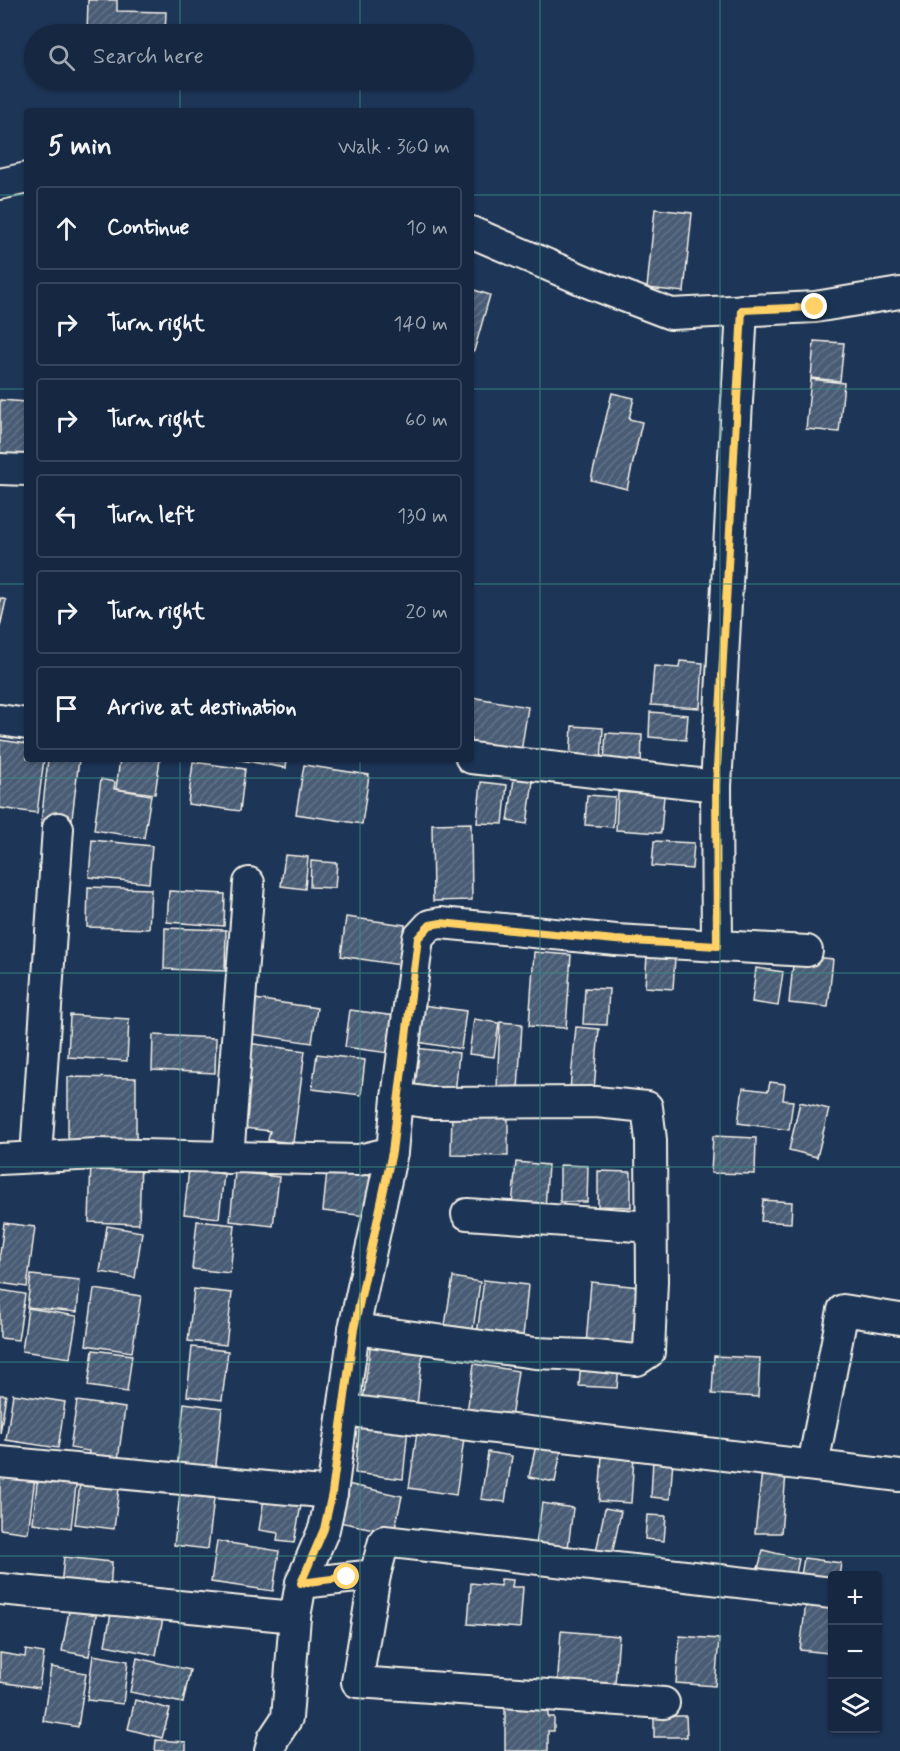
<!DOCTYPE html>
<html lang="en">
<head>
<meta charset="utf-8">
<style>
  :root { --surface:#162841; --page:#23344c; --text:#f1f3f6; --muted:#9ea6b1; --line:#35445a }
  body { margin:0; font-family:Mynerve,sans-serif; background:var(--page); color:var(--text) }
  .controls { position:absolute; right:18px; bottom:18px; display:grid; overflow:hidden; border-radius:6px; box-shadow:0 2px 4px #0004 }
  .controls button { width:54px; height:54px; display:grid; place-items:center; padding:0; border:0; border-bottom:2px solid var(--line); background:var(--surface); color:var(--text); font:30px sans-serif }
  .stop { position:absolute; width:18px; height:18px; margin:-14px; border:4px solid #ffd166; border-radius:50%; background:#fff }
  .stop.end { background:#ffd166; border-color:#fff; box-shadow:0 2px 6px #0008 }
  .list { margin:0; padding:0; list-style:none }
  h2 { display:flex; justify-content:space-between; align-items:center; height:78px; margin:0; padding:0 24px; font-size:26px }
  h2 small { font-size:20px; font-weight:400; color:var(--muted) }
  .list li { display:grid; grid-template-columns:39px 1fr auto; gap:18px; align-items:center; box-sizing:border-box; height:84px; margin:0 12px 12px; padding:0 12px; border:2px solid var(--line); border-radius:6px }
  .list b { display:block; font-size:22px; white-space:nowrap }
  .list em { font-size:20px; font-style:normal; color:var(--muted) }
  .icon { flex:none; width:33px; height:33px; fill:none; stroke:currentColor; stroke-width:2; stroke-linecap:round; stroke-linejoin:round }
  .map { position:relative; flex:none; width:900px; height:1751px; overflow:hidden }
  .search { position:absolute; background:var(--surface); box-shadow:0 2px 4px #0004; left:24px; top:24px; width:450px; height:66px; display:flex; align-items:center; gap:15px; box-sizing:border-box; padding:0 21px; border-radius:33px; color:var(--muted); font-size:22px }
  .panel { position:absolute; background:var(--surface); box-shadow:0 2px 4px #0004; left:24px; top:108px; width:450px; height:654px; border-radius:6px }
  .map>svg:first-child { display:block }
  .building { fill:url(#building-hatch); stroke:#f4f1e8; stroke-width:1.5 }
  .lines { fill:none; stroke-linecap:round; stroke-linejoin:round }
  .minor-casing { stroke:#f4f1e8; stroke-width:34 }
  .minor { stroke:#1d3557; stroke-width:30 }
  .route { stroke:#ffd166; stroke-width:8 }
  .grid { fill:none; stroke:#3d8f86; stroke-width:1.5; stroke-opacity:0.55 }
</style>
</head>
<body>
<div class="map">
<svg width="900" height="1751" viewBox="0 0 900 1751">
  <defs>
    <pattern id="building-hatch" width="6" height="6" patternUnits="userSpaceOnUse" patternTransform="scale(1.5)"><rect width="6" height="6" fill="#485b74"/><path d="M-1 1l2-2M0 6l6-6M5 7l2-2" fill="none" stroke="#637388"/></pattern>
  </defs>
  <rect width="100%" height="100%" fill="#1d3557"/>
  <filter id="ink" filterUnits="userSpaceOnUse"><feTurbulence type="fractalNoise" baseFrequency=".0167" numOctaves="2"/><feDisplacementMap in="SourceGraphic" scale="12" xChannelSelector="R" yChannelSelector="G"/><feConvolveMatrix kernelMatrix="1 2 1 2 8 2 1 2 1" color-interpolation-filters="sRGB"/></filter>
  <g filter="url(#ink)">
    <g class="building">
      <path d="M88 0H117V11L166 12 165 34H87Z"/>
      <path d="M655 209 692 213 684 292 647 288Z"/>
      <path d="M471 289 490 295 474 351H471Z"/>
      <path d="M814 341 844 343 840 381 811 378Z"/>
      <path d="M811 379 844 383 839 432 806 429Z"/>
      <path d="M612 393 634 398 629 419 642 422 627 489 591 480Z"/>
      <path d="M0 400 27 402V464L0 462Z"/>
      <path d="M0 598 6 600 0 627Z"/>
      <path d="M680 661 703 663 700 708 651 705 654 666 679 668Z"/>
      <path d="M471 697 528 707 520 758 471 749Z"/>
      <path d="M650 712 688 715 686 740 649 737Z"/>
      <path d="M572 726 603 728 601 763 570 761Z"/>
      <path d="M606 733 642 735 641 765 604 763Z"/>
      <path d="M0 740 27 744V759H44L37 813 0 808Z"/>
      <path d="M48 759H79L71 827 41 824Z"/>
      <path d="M120 759H160L155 794 116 789Z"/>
      <path d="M235 759H287L286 768Z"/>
      <path d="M193 762 245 769 240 811 188 804Z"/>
      <path d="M304 765 369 775 362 824 296 814Z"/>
      <path d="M101 779 115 782 114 789 151 795 144 838 94 830Z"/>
      <path d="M514 779 533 781 527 824 508 821Z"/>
      <path d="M481 782 507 785 503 824 477 823Z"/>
      <path d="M618 792 664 795 661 833 616 830Z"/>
      <path d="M587 795 615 797 613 827 585 825Z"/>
      <path d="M471 823 472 900 433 901 432 824Z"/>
      <path d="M92 840 152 846 149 883 89 877Z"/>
      <path d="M654 841 694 843 692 869 652 866Z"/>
      <path d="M285 855 308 857 305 889 281 886Z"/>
      <path d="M311 861 337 863 335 888 310 887Z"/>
      <path d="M88 887 151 889 149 929 87 927Z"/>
      <path d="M169 891 225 894 224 926 167 922Z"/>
      <path d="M346 917 405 925 400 965 341 956Z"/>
      <path d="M165 928 226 930 225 971 164 969Z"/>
      <path d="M534 952 571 955 566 1028 529 1026Z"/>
      <path d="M647 955 675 957 673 989 645 987Z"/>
      <path d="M794 955 833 959 828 1007 789 1003Z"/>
      <path d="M756 968 783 972 778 1006 752 1002Z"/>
      <path d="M585 988 609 989 607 1025 583 1024Z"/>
      <path d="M248 998 317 1008 312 1043 244 1033Z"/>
      <path d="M422 1005 466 1011 461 1049 417 1042Z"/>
      <path d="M350 1010 395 1016 389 1053 345 1047Z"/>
      <path d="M70 1015 129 1019 127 1061 68 1057Z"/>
      <path d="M474 1019 499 1023 494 1057 469 1054Z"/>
      <path d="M500 1022 522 1024 518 1090 497 1089Z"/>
      <path d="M576 1027 599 1029 594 1090 570 1089Z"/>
      <path d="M153 1035 216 1038 215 1073 152 1070Z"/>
      <path d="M247 1043 305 1051 293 1143 268 1140 270 1131 236 1127Z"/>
      <path d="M415 1048 459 1053 455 1094 410 1089Z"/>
      <path d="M317 1054 365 1060 361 1095 312 1089Z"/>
      <path d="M68 1077 136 1078V1148L68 1147Z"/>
      <path d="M770 1082 785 1084 783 1100 793 1101 789 1130 738 1123 743 1088 768 1091Z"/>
      <path d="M800 1102 829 1109 817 1157 789 1150Z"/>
      <path d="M452 1109H508V1156L451 1155Z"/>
      <path d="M713 1136 756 1138 755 1174 711 1173Z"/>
      <path d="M91 1160 141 1162 139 1224 89 1222Z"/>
      <path d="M516 1162 548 1165 545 1209 512 1206Z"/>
      <path d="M560 1165 588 1166 587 1202H560Z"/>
      <path d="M189 1169 224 1174 219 1218 184 1214Z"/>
      <path d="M327 1171 371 1176 367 1216 323 1211Z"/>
      <path d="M598 1171 631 1172V1207L598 1206Z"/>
      <path d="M235 1172 279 1177 273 1226 230 1221Z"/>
      <path d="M763 1200 792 1202 791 1223 761 1221Z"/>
      <path d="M197 1221 235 1225 230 1273 192 1269Z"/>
      <path d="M4 1223 35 1227 27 1287 0 1283V1254Z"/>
      <path d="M107 1226 142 1232 135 1278 100 1272Z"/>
      <path d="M31 1275 80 1280 77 1312 27 1307Z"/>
      <path d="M453 1277 480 1282 473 1329 445 1325Z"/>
      <path d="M484 1280 528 1285 523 1337 477 1335Z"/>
      <path d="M591 1282 640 1287 635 1349 586 1345Z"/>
      <path d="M94 1289 141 1296 132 1352 86 1345Z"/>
      <path d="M194 1289 232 1293 226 1345 188 1341Z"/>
      <path d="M0 1290 25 1294 18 1340 0 1338Z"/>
      <path d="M28 1308 77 1316 70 1358 22 1351Z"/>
      <path d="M371 1341 423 1349 417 1406 363 1401Z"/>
      <path d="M192 1347 228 1351 222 1400 187 1396Z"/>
      <path d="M93 1350 132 1355 127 1392 88 1386Z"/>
      <path d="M714 1356 760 1358 758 1397 712 1394Z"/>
      <path d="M581 1362 619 1365 617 1388 579 1386Z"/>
      <path d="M474 1364 518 1371 510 1425 466 1419Z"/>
      <path d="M13 1394 65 1402 58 1448 6 1440Z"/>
      <path d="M0 1395H6L0 1434Z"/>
      <path d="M77 1401 125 1408 118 1460 88 1456 89 1451 70 1448Z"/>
      <path d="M184 1403 222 1408 215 1474 177 1469Z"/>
      <path d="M360 1423 408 1427 403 1479 355 1473Z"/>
      <path d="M418 1425 465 1432 456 1495 409 1488Z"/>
      <path d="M538 1436 563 1441 555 1482 529 1477Z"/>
      <path d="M488 1452 512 1456 505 1502 481 1499Z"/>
      <path d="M602 1455 634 1457 631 1503 599 1501Z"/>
      <path d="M653 1459 673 1460 670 1499 651 1497Z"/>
      <path d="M762 1471 786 1474 781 1533H755Z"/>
      <path d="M0 1473 35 1477 28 1533 0 1529Z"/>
      <path d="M38 1473 77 1477 71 1528 33 1523Z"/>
      <path d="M81 1475 120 1480 114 1529 75 1524Z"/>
      <path d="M347 1484 402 1496 394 1533 339 1522Z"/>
      <path d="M180 1494 214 1498 208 1549 174 1545Z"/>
      <path d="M264 1499 301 1505 294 1543 277 1541 278 1533 259 1530Z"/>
      <path d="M542 1503 573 1508 567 1556 535 1552Z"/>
      <path d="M605 1508 621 1511 611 1560 595 1557Z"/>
      <path d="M647 1515 666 1516 664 1541 645 1539Z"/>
      <path d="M217 1541 279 1551 273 1591 211 1582Z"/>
      <path d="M763 1550 799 1559 795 1578 758 1569Z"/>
      <path d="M64 1557 112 1562 110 1591 61 1586Z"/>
      <path d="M804 1558 841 1563 839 1576H832V1581L801 1576Z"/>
      <path d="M501 1579 513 1580 512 1587H523L520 1628 468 1624 471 1583 501 1586Z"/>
      <path d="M806 1603 832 1606 828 1653 800 1650Z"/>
      <path d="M70 1605 97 1610 89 1656 62 1651Z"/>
      <path d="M112 1608 163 1618 156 1655 105 1645Z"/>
      <path d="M561 1631 619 1636 614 1696 557 1691Z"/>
      <path d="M680 1636 719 1639 715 1686 676 1683Z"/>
      <path d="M26 1650 44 1653 39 1688 0 1682V1653L25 1657Z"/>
      <path d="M93 1655 128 1661 123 1704 87 1700Z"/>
      <path d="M137 1658 190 1670 183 1703 130 1692Z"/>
      <path d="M51 1667 86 1673 78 1727 43 1721Z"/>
      <path d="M135 1700 170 1709 162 1738 128 1729Z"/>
      <path d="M505 1708H548V1717H554V1731H548V1751H505Z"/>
      <path d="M654 1716H686L687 1737H654Z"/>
      <path d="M156 1740 186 1742V1751H155Z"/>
    </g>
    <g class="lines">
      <defs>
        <g id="minor">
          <path d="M0 184 27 178"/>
          <path d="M471 232 590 283 671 314 815 307 900 293"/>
          <path d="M0 469 27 470"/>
          <path d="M0 720 27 724"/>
          <path d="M471 758 716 786"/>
          <path d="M717 946 716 786 742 310"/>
          <path d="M397 1098 418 938 430 925 441 923 616 940 807 951"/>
          <path d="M36 1156 58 828"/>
          <path d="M228 1158 249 883"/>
          <path d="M0 1159 97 1154 359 1160 392 1152 397 1098 432 1103 596 1102 647 1107 651 1140 652 1281 649 1352 637 1360 585 1355 535 1353 354 1329"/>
          <path d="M467 1214 651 1227"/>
          <path d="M343 1410 900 1476"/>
          <path d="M0 1462 332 1493 354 1329 392 1152"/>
          <path d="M813 1465 843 1310 900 1319"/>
          <path d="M375 1575 357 1682 664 1703"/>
          <path d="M301 1583 375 1575 384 1541 832 1593"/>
          <path d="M0 1589 295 1617"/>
          <path d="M270 1751 273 1739 287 1718 295 1617 301 1583 324 1529 332 1493"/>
        </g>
      </defs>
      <use href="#minor" class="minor-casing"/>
      <use href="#minor" class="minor"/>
    </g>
  </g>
  <g class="lines" filter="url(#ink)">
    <path class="route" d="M347 1577 301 1583 324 1529 332 1493 354 1329 392 1152 418 938 430 925 441 923 615 940 717 946 716 786 742 310 815 307"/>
  </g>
  <path class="grid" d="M180 0V34M360 0V34M540 0V1751M720 0V1751M180 80V111M360 80V111M0 195H27M471 195H900M0 389H27M471 389H900M0 584H27M471 584H900M180 759V1751M360 759V1751M0 778H900M0 973H900M0 1167H900M0 1362H900M0 1556H900"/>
</svg>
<div class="controls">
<button>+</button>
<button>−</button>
<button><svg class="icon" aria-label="layers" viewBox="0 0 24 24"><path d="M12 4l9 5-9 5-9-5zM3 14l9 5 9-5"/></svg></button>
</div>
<div class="stop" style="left:347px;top:1577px"></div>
<div class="stop end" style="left:815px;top:307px"></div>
<div class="search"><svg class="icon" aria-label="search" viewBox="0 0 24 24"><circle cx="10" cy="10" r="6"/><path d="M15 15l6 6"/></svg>Search here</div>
<section class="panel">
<h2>5 min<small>Walk · 360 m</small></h2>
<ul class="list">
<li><svg class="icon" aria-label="ahead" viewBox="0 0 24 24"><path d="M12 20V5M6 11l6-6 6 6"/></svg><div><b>Continue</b></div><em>10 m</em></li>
<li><svg class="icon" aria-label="right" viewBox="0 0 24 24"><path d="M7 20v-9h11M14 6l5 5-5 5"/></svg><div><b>Turn right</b></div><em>140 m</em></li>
<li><svg class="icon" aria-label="right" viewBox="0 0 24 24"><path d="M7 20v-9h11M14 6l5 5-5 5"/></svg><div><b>Turn right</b></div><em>60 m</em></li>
<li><svg class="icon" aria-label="left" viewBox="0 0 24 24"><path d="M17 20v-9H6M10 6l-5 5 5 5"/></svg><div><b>Turn left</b></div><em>130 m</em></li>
<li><svg class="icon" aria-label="right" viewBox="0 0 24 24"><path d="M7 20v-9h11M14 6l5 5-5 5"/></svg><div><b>Turn right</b></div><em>20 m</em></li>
<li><svg class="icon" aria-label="arrive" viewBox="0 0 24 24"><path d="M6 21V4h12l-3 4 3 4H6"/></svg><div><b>Arrive at destination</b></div></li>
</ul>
</section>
</div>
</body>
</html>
